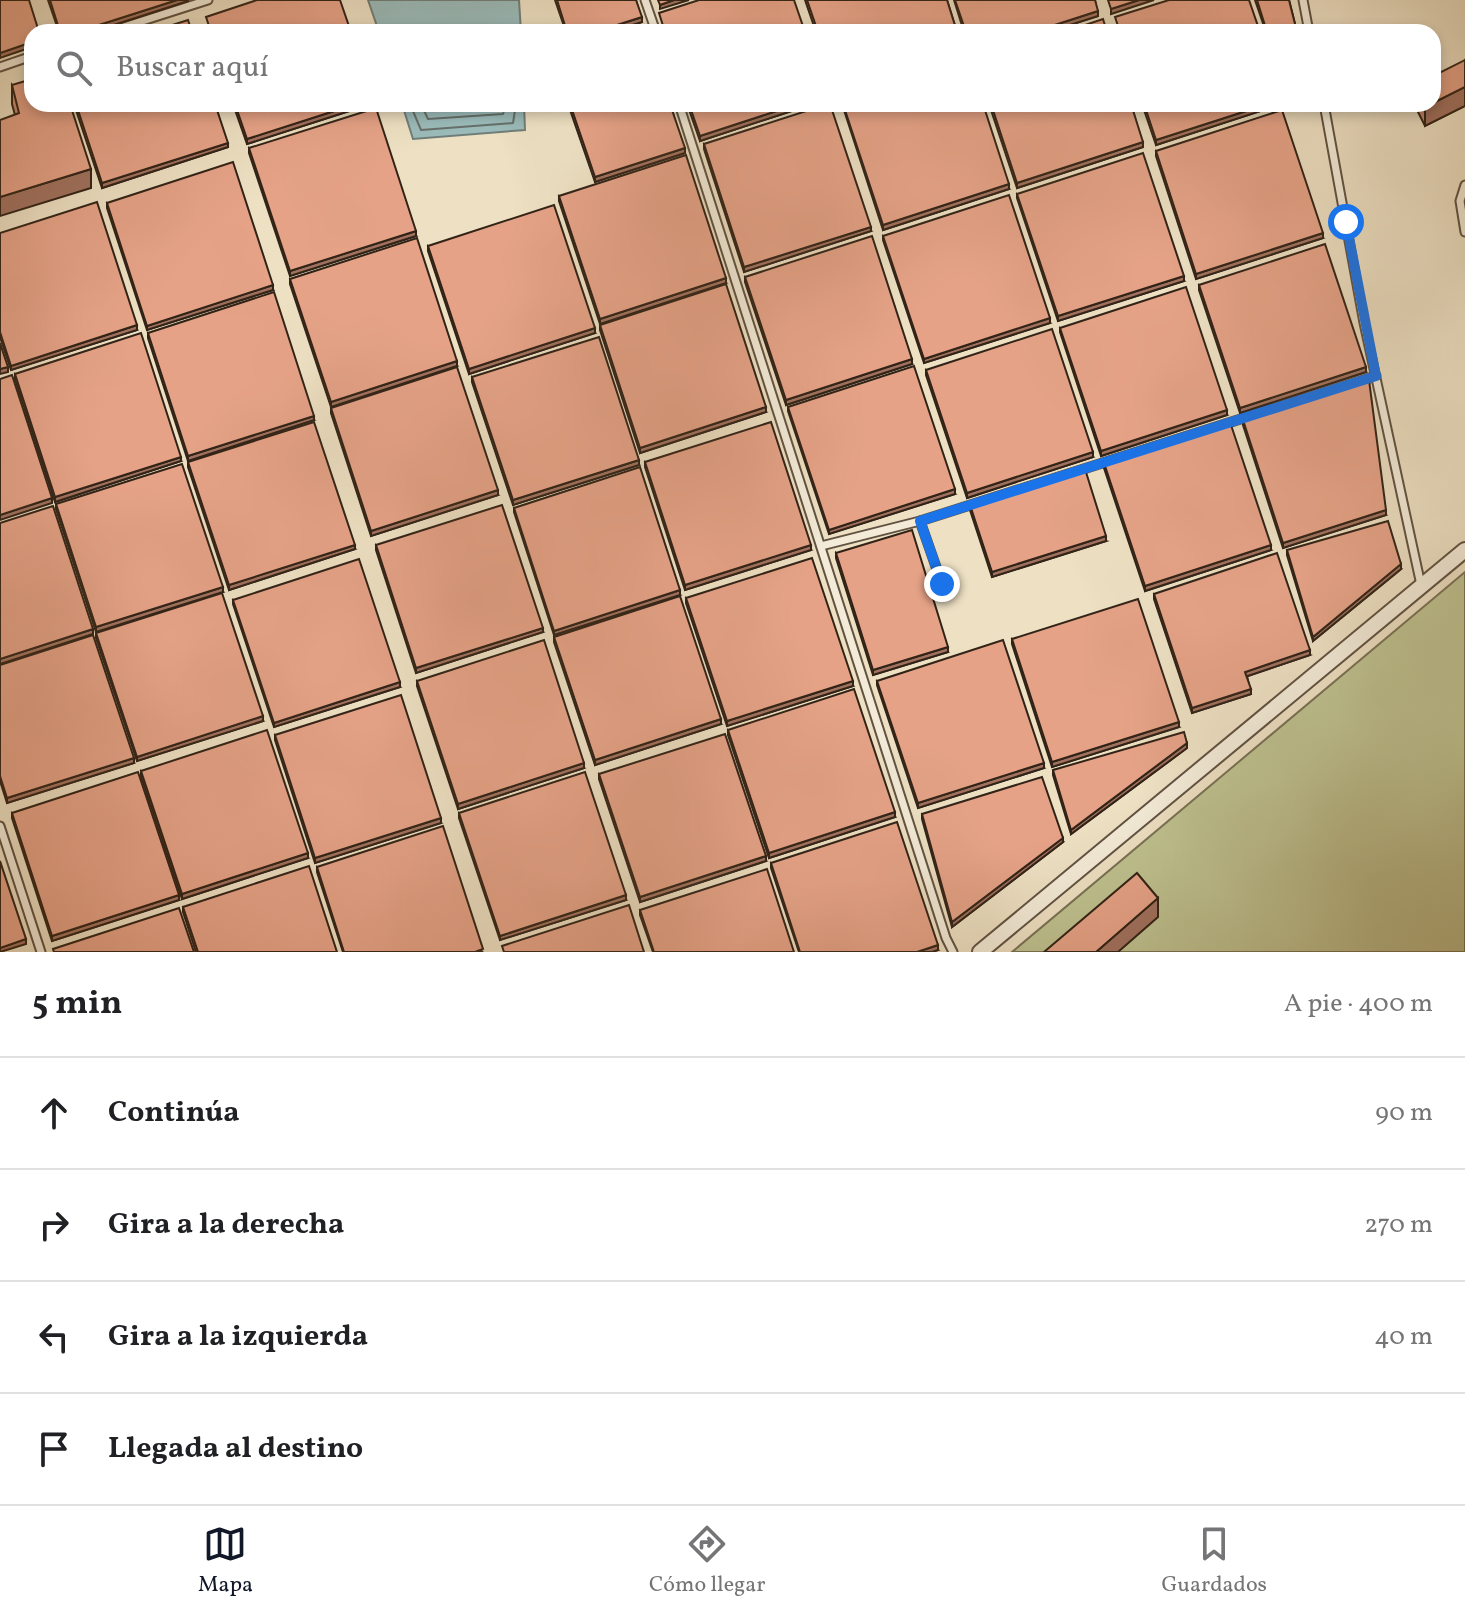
<!DOCTYPE html>
<html lang="es">
<head>
<meta charset="utf-8">
<style>
  :root { --surface:#fff; --page:#f2f2f2; --text:#202124; --muted:#757577; --line:#e0e0e0; --accent:#111827 }
  body { margin:0; font-family:Vollkorn,serif; background:var(--page); color:var(--text) }
  .stop { position:absolute; width:24px; height:24px; margin:-18px; border:6px solid #1a73e8; border-radius:50%; background:#fff }
  .stop.end { background:#1a73e8; border-color:#fff; box-shadow:0 2px 8px #0008 }
  .list { margin:0; padding:0; list-style:none }
  h2 { display:flex; justify-content:space-between; align-items:center; height:104px; margin:0; padding:0 32px; font-size:34px }
  h2 small { font-size:26px; font-weight:400; color:var(--muted) }
  .list li { display:grid; grid-template-columns:52px 1fr auto; gap:24px; align-items:center; box-sizing:border-box; height:112px; padding:0 32px; border-top:2px solid var(--line) }
  .list b { display:block; font-size:30px; white-space:nowrap }
  .list em { font-size:26px; font-style:normal; color:var(--muted) }
  .icon { flex:none; width:44px; height:44px; fill:none; stroke:currentColor; stroke-width:2; stroke-linecap:round; stroke-linejoin:round }
  .map { position:relative; flex:none; width:1465px; height:952px; overflow:hidden }
  .search { position:absolute; background:var(--surface); box-shadow:0 4px 12px #0003; left:24px; right:24px; top:24px; height:88px; display:flex; align-items:center; gap:20px; box-sizing:border-box; padding:0 28px; border-radius:24px; color:var(--muted); font-size:30px }
  .sheet { height:552px; background:var(--surface) }
  nav { display:flex; justify-content:space-around; align-items:center; box-sizing:border-box; height:112px; border-top:2px solid var(--line); background:var(--surface); font-size:22px; color:var(--muted) }
  nav a { display:grid; justify-items:center; gap:4px }
  nav .on { color:var(--accent) }
  .map>svg:first-child { display:block }
  .green { fill:#bec190; stroke:#787254; stroke-width:2 }
  .water { fill:#9abbba; stroke:#707e79; stroke-width:2 }
  .lines { fill:none; stroke-linecap:round; stroke-linejoin:round }
  .shore { stroke:#666f68; stroke-width:2 }
  .service-casing { stroke:#615242; stroke-width:11 }
  .minor-casing { stroke:#615242; stroke-width:18 }
  .service { stroke:#f3ebd8; stroke-width:7 }
  .minor { stroke:#f3ebd8; stroke-width:14 }
  .wall { fill:#c58b74; stroke:#322317; stroke-width:2 }
  .shaded-wall { fill:#a0715e; stroke:#322317; stroke-width:2 }
  .building { fill:#e5a287; stroke:#322317; stroke-width:2 }
  .route { stroke:#1a73e8; stroke-width:10 }
</style>
</head>
<body>
<div class="map">
<svg width="1465" height="952" viewBox="0 0 1465 952">
  <rect width="100%" height="100%" fill="#ede0c3"/>
  <filter id="stains"><feTurbulence type="fractalNoise" baseFrequency=".0025" numOctaves="4"/><feColorMatrix values="0 0 0 0 .2 0 0 0 0 .09 0 0 0 0 .02 0 0 0 .5 -.17"/></filter>
  <radialGradient id="worn" r=".72"><stop offset=".6" stop-color="#630" stop-opacity="0"/><stop offset="1" stop-color="#630" stop-opacity=".3"/></radialGradient>
  <path class="green" d="M1465 572V952H1012Z"/>
  <g class="water">
    <path d="M368 0H519L521 32H379Z"/>
    <path d="M402 104H524L525 130 413 139Z"/>
  </g>
  <g class="lines">
    <g class="shore">
      <path d="M410 104 421 130 513 123 516 104"/>
      <path d="M421 104 428 119 503 114 506 104"/>
    </g>
    <defs>
      <g id="service">
        <path d="M645 0 656 32"/>
        <path d="M1303 0 1309 32"/>
        <path d="M108 32 208 0"/>
        <path d="M0 67 32 56"/>
        <path d="M679 104 946 938 953 952"/>
        <path d="M1324 104 1364 323 1421 585"/>
        <path d="M1465 185 1460 201 1465 232"/>
        <path d="M920 521 942 584"/>
        <path d="M821 546 920 521 1376 376"/>
        <path d="M0 826 41 952"/>
      </g>
      <path id="minor" d="M980 952 1465 550"/>
    </defs>
    <use href="#service" class="service-casing"/>
    <use href="#minor" class="minor-casing"/>
    <use href="#service" class="service"/>
    <use href="#minor" class="minor"/>
  </g>
  <g class="wall">
    <path d="M48 0H188V1L92 32H59Z"/>
    <path d="M555 0H636L642 22 610 32H566Z"/>
    <path d="M805 0H947L957 32H816Z"/>
    <path d="M954 0H1095L1098 16 1048 32H964Z"/>
    <path d="M1255 0H1289L1297 32H1266Z"/>
    <path d="M1465 60V106L1425 126 1414 104H1433Z"/>
    <path d="M12 85 91 188 15 115 12 104Z"/>
    <path d="M74 104H215L228 147 102 188Z"/>
    <path d="M233 104H371L247 144Z"/>
    <path d="M568 104H670L685 153 595 182Z"/>
    <path d="M687 104H813L700 141Z"/>
    <path d="M842 104 1009 189 883 230Z"/>
    <path d="M989 104H1131L1143 147 1017 188Z"/>
    <path d="M1142 104H1282L1156 145Z"/>
    <path d="M704 144 871 231 744 272 704 149Z"/>
    <path d="M249 148 416 236 290 276 249 153Z"/>
    <path d="M1156 151 1323 238 1196 279 1156 156Z"/>
    <path d="M1017 194 1184 281 1058 321 1017 198Z"/>
    <path d="M559 196 726 283 600 324 559 201Z"/>
    <path d="M107 203 273 290 147 330 107 208Z"/>
    <path d="M0 233 137 330 11 370 0 337Z"/>
    <path d="M883 236 1050 323 924 363 883 240Z"/>
    <path d="M428 246 595 333 469 374 428 251Z"/>
    <path d="M745 277 912 364 786 405 745 282Z"/>
    <path d="M290 279 457 366 331 407 290 284Z"/>
    <path d="M1199 285 1366 372 1240 413 1199 290Z"/>
    <path d="M600 325 766 412 640 453 600 330Z"/>
    <path d="M1060 328 1227 415 1101 456 1060 332Z"/>
    <path d="M148 333 314 420 188 461 148 338Z"/>
    <path d="M926 370 1093 457 967 498 926 375Z"/>
    <path d="M15 374 181 461 55 502 15 379Z"/>
    <path d="M472 377 639 465 513 505 472 382Z"/>
    <path d="M788 407 955 494 829 534 788 411Z"/>
    <path d="M331 408 498 495 371 536 331 413Z"/>
    <path d="M1243 420 1386 515 1283 548 1243 425Z"/>
    <path d="M188 462 355 549 229 590 188 467Z"/>
    <path d="M645 462 811 550 685 590 645 467Z"/>
    <path d="M1104 463 1271 550 1145 591 1104 468Z"/>
    <path d="M56 504 223 592 96 632 56 509Z"/>
    <path d="M970 505 1106 541 992 577 970 510Z"/>
    <path d="M514 508 680 595 554 635 514 512Z"/>
    <path d="M376 545 543 632 416 673 376 550Z"/>
    <path d="M1287 550 1401 569 1313 641 1287 555Z"/>
    <path d="M836 553 948 652 873 675 836 558Z"/>
    <path d="M1154 594 1310 655 1247 676 1251 694 1192 713 1154 599Z"/>
    <path d="M686 598 853 686 727 726 686 603Z"/>
    <path d="M233 600 400 687 274 727 233 604Z"/>
    <path d="M96 633 263 721 137 761 96 638Z"/>
    <path d="M554 637 721 724 595 765 554 642Z"/>
    <path d="M1012 639 1179 727 1052 767 1012 644Z"/>
    <path d="M0 665 134 763 7 803 0 781Z"/>
    <path d="M417 681 584 768 458 809 417 686Z"/>
    <path d="M877 681 1044 768 918 808 877 685Z"/>
    <path d="M728 730 895 817 769 858 728 735Z"/>
    <path d="M275 735 441 823 315 863 275 740Z"/>
    <path d="M1187 748 1071 834 1053 775V770Z"/>
    <path d="M141 771 308 858 182 899 141 776Z"/>
    <path d="M599 774 766 861 640 902 599 779Z"/>
    <path d="M12 813 179 900 52 941 12 818Z"/>
    <path d="M459 813 626 900 500 940 459 818Z"/>
    <path d="M922 814 1063 842 952 927 922 819Z"/>
    <path d="M771 863 938 950 932 952H799L771 868Z"/>
    <path d="M317 867 483 952H343L317 872Z"/>
    <path d="M183 907 337 952H196L183 912Z"/>
    <path d="M640 910 794 952H653L640 915Z"/>
  </g>
  <g class="shaded-wall">
    <path d="M177 0H188V1L92 32H77Z"/>
    <path d="M674 0H689L660 9V5Z"/>
    <path d="M1139 0H1154L1111 14V9Z"/>
    <path d="M1098 11V16L1048 32H1033Z"/>
    <path d="M642 17V22L610 32H595Z"/>
    <path d="M32 42V47L0 58V53Z"/>
    <path d="M1465 87V106L1425 126V107Z"/>
    <path d="M356 104H371L247 144V139Z"/>
    <path d="M798 104H813L700 141V136Z"/>
    <path d="M1268 104H1282L1156 145V140Z"/>
    <path d="M1143 142V147L1017 188V183Z"/>
    <path d="M228 143V147L102 188V183Z"/>
    <path d="M685 148V153L595 182V177Z"/>
    <path d="M91 169V188L0 216V197Z"/>
    <path d="M1009 184V189L883 230V225Z"/>
    <path d="M871 227V231L744 272V267Z"/>
    <path d="M416 231V236L290 276V271Z"/>
    <path d="M1323 233V238L1196 279V274Z"/>
    <path d="M1184 276V281L1058 321V316Z"/>
    <path d="M726 278V283L600 324V319Z"/>
    <path d="M273 285V290L147 330V326Z"/>
    <path d="M1050 318V323L924 363V359Z"/>
    <path d="M137 325V330L11 370V366Z"/>
    <path d="M595 328V333L469 374V369Z"/>
    <path d="M912 359V364L786 405V400Z"/>
    <path d="M457 361V366L331 407V402Z"/>
    <path d="M8 367V372L0 374V369Z"/>
    <path d="M1366 367V372L1240 413V408Z"/>
    <path d="M766 407V412L640 453V448Z"/>
    <path d="M1227 410V415L1101 456V451Z"/>
    <path d="M314 416V420L188 461V456Z"/>
    <path d="M1093 452V457L967 498V493Z"/>
    <path d="M181 457V461L55 502V497Z"/>
    <path d="M639 460V465L513 505V500Z"/>
    <path d="M955 489V494L829 534V530Z"/>
    <path d="M498 490V495L371 536V531Z"/>
    <path d="M52 498V503L0 520V515Z"/>
    <path d="M1386 510V515L1283 548V543Z"/>
    <path d="M1106 536V541L992 577V572Z"/>
    <path d="M355 545V549L229 590V585Z"/>
    <path d="M811 545V550L685 590V585Z"/>
    <path d="M1271 545V550L1145 591V586Z"/>
    <path d="M1401 564V569L1313 641V637Z"/>
    <path d="M223 587V592L96 632V627Z"/>
    <path d="M680 590V595L554 635V631Z"/>
    <path d="M543 628V632L416 673V668Z"/>
    <path d="M93 629V634L0 664V659Z"/>
    <path d="M948 647V652L873 675V670Z"/>
    <path d="M1310 650V655L1245 677V672Z"/>
    <path d="M853 681V686L727 726V721Z"/>
    <path d="M400 682V687L274 727V723Z"/>
    <path d="M1251 689V694L1192 713V708Z"/>
    <path d="M263 716V721L137 761V757Z"/>
    <path d="M721 719V724L595 765V760Z"/>
    <path d="M1179 722V727L1052 767V762Z"/>
    <path d="M1187 743V748L1071 834V830Z"/>
    <path d="M134 758V763L7 803V798Z"/>
    <path d="M584 763V768L458 809V804Z"/>
    <path d="M1044 763V768L918 808V803Z"/>
    <path d="M895 812V817L769 858V853Z"/>
    <path d="M441 818V823L315 863V858Z"/>
    <path d="M1063 838V842L952 927V922Z"/>
    <path d="M308 853V858L182 899V894Z"/>
    <path d="M766 856V861L640 902V897Z"/>
    <path d="M179 895V900L52 941V936Z"/>
    <path d="M626 895V900L500 940V936Z"/>
    <path d="M1158 898V917L1118 952H1096Z"/>
    <path d="M26 939V944L0 952V948Z"/>
    <path d="M938 945V950L932 952H917Z"/>
  </g>
  <g class="building">
    <path d="M0 0H29L39 32H32V42L0 53Z"/>
    <path d="M50 0H177L77 32H60Z"/>
    <path d="M257 0H340L351 32H211L206 17Z"/>
    <path d="M557 0H636L642 17 595 32H567Z"/>
    <path d="M658 0H674L660 5Z"/>
    <path d="M699 0H794L805 32H665L659 13Z"/>
    <path d="M807 0H947L957 32H818Z"/>
    <path d="M955 0H1095L1098 11 1033 32H966Z"/>
    <path d="M1108 0H1139L1111 9Z"/>
    <path d="M1169 0H1249L1260 32H1120L1115 17Z"/>
    <path d="M1257 0H1289L1297 32H1267Z"/>
    <path d="M1103 19 1107 32H1064Z"/>
    <path d="M188 20 192 32H150Z"/>
    <path d="M644 25 647 32H622Z"/>
    <path d="M1465 60V87L1433 103V76Z"/>
    <path d="M32 79V104H70L91 169 0 197V120L19 113 12 85Z"/>
    <path d="M76 104H215L228 143 102 183Z"/>
    <path d="M235 104H356L247 139Z"/>
    <path d="M570 104H670L685 148 595 177Z"/>
    <path d="M689 104H798L700 136Z"/>
    <path d="M828 104H830L871 227 744 267 704 144Z"/>
    <path d="M843 104H983L1009 184 883 225Z"/>
    <path d="M991 104H1131L1143 142 1017 183Z"/>
    <path d="M1144 104H1268L1156 140Z"/>
    <path d="M376 108 416 231 290 271 249 148Z"/>
    <path d="M1282 110 1323 233 1196 274 1156 151Z"/>
    <path d="M1143 153 1184 276 1058 316 1017 194Z"/>
    <path d="M686 155 726 278 600 319 559 196Z"/>
    <path d="M233 162 273 285 147 326 107 203Z"/>
    <path d="M1009 195 1050 318 924 359 883 236Z"/>
    <path d="M97 202 137 325 11 366 0 332V233Z"/>
    <path d="M554 205 595 328 469 369 428 246Z"/>
    <path d="M872 236 912 359 786 400 745 277Z"/>
    <path d="M417 238 457 361 331 402 290 279Z"/>
    <path d="M1325 244 1366 367 1240 408 1199 285Z"/>
    <path d="M726 284 766 407 640 448 600 325Z"/>
    <path d="M1186 287 1227 410 1101 451 1060 328Z"/>
    <path d="M274 292 314 416 188 456 148 333Z"/>
    <path d="M1052 329 1093 452 967 493 926 370Z"/>
    <path d="M141 333 181 457 55 497 15 374Z"/>
    <path d="M599 337 639 460 513 500 472 377Z"/>
    <path d="M0 343 8 367 0 369Z"/>
    <path d="M914 366 955 489 829 530 788 407Z"/>
    <path d="M457 367 498 490 371 531 331 408Z"/>
    <path d="M12 375 52 498 0 515V379Z"/>
    <path d="M1369 380 1386 510 1283 543 1243 420Z"/>
    <path d="M314 422 355 545 229 585 188 462Z"/>
    <path d="M771 422 811 545 685 585 645 462Z"/>
    <path d="M1230 422 1271 545 1145 586 1104 463Z"/>
    <path d="M182 464 223 587 96 627 56 504Z"/>
    <path d="M640 467 680 590 554 631 514 508Z"/>
    <path d="M1085 469 1106 536 992 572 970 505Z"/>
    <path d="M502 505 543 628 416 668 376 545Z"/>
    <path d="M53 506 93 629 0 659V523Z"/>
    <path d="M1388 521 1401 564 1313 637 1287 550Z"/>
    <path d="M912 530 948 647 873 670 836 553Z"/>
    <path d="M1277 553 1310 650 1245 672 1251 689 1192 708 1154 594Z"/>
    <path d="M812 558 853 681 727 721 686 598Z"/>
    <path d="M359 559 400 682 274 723 233 600Z"/>
    <path d="M222 593 263 716 137 757 96 633Z"/>
    <path d="M680 596 721 719 595 760 554 637Z"/>
    <path d="M1138 599 1179 722 1052 762 1012 639Z"/>
    <path d="M93 635 134 758 7 798 0 776V665Z"/>
    <path d="M544 640 584 763 458 804 417 681Z"/>
    <path d="M1003 640 1044 763 918 803 877 681Z"/>
    <path d="M854 689 895 812 769 853 728 730Z"/>
    <path d="M401 695 441 818 315 858 275 735Z"/>
    <path d="M267 730 308 853 182 894 141 771Z"/>
    <path d="M1184 732 1187 743 1071 830 1053 770Z"/>
    <path d="M725 734 766 856 640 897 599 774Z"/>
    <path d="M138 772 179 895 52 936 12 813Z"/>
    <path d="M585 772 626 895 500 936 459 813Z"/>
    <path d="M1042 777 1063 838 952 922 922 814Z"/>
    <path d="M897 822 938 945 917 952H800L771 863Z"/>
    <path d="M443 826 483 949 475 952H344L317 867Z"/>
    <path d="M0 861 26 939 0 948Z"/>
    <path d="M309 866 337 952H198L183 907Z"/>
    <path d="M767 869 794 952H654L640 910Z"/>
    <path d="M1137 873 1158 898 1096 952H1044Z"/>
    <path d="M629 905 644 952H504L502 946Z"/>
    <path d="M179 908 194 952H54L53 949Z"/>
  </g>
  <g class="lines">
    <path class="route" d="M942 584 920 521 1376 376 1346 222"/>
  </g>
  <rect width="100%" height="100%" filter="url(#stains)"/>
  <rect width="100%" height="100%" fill="url(#worn)"/>
</svg>
<div class="stop" style="left:1346px;top:222px"></div>
<div class="stop end" style="left:942px;top:584px"></div>
<div class="search"><svg class="icon" aria-label="search" viewBox="0 0 24 24"><circle cx="10" cy="10" r="6"/><path d="M15 15l6 6"/></svg>Buscar aquí</div>
</div>
<section class="sheet">
<h2>5 min<small>A pie · 400 m</small></h2>
<ul class="list">
<li><svg class="icon" aria-label="ahead" viewBox="0 0 24 24"><path d="M12 20V5M6 11l6-6 6 6"/></svg><div><b>Continúa</b></div><em>90 m</em></li>
<li><svg class="icon" aria-label="right" viewBox="0 0 24 24"><path d="M7 20v-9h11M14 6l5 5-5 5"/></svg><div><b>Gira a la derecha</b></div><em>270 m</em></li>
<li><svg class="icon" aria-label="left" viewBox="0 0 24 24"><path d="M17 20v-9H6M10 6l-5 5 5 5"/></svg><div><b>Gira a la izquierda</b></div><em>40 m</em></li>
<li><svg class="icon" aria-label="arrive" viewBox="0 0 24 24"><path d="M6 21V4h12l-3 4 3 4H6"/></svg><div><b>Llegada al destino</b></div></li>
</ul>
</section>
<nav>
<a class="on"><svg class="icon" aria-label="map" viewBox="0 0 24 24"><path d="M3 6l6-2 6 2 6-2v14l-6 2-6-2-6 2zM9 4v14M15 6v14"/></svg>Mapa</a>
<a><svg class="icon" aria-label="directions" viewBox="0 0 24 24"><path d="M12 3l9 9-9 9-9-9zM9 14v-3h6M13 9l2 2-2 2"/></svg>Cómo llegar</a>
<a><svg class="icon" aria-label="saved" viewBox="0 0 24 24"><path d="M7 4h10v16l-5-4-5 4z"/></svg>Guardados</a>
</nav>
</body>
</html>
